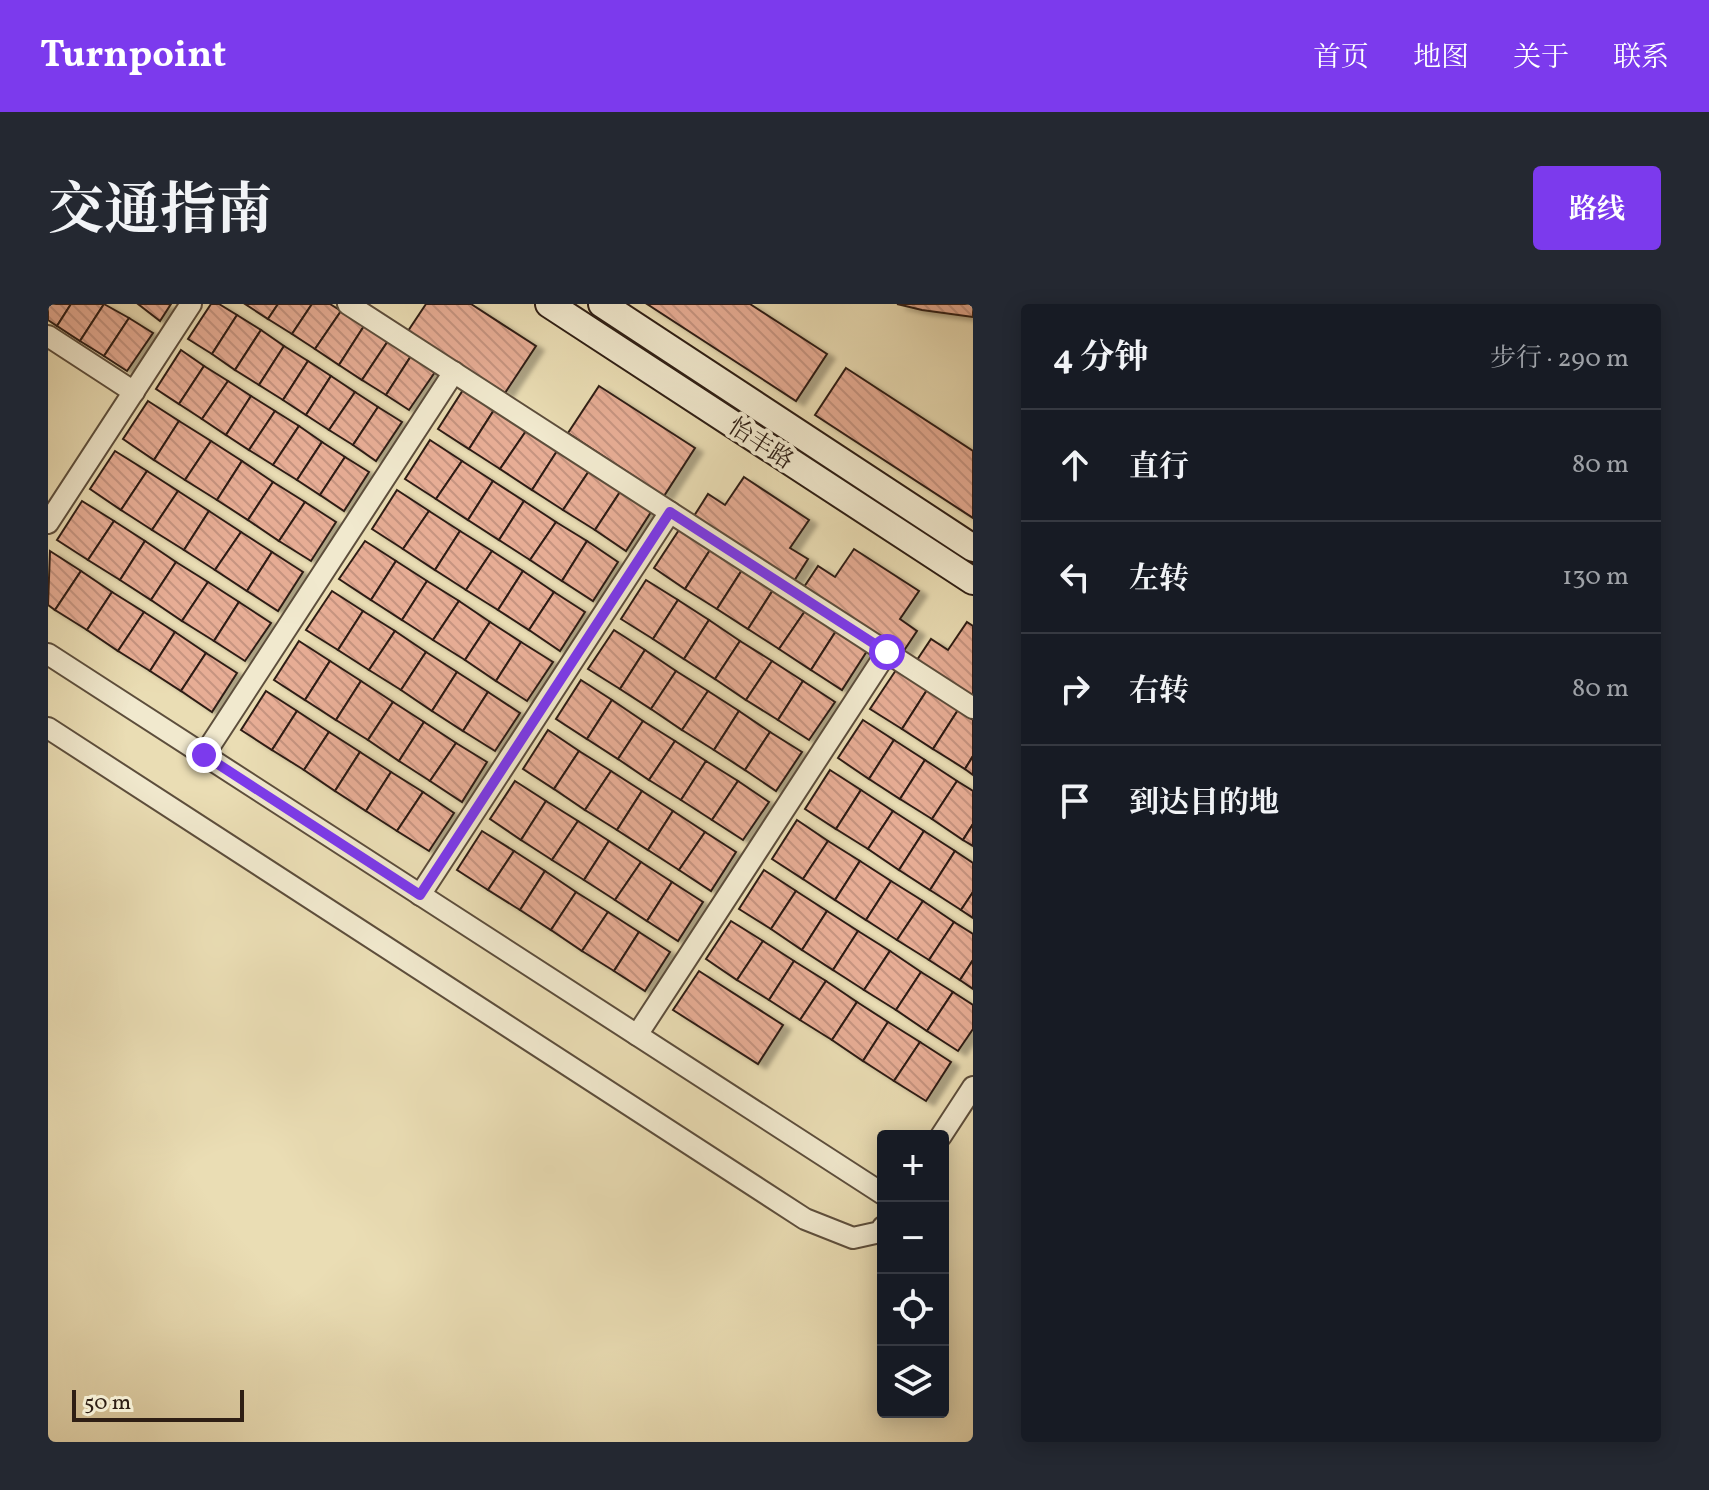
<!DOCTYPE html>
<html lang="zh">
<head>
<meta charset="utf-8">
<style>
  :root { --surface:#171b24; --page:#242831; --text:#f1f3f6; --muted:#9ea1a6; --line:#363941; --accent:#7c3aed }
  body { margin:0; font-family:Vollkorn,"Noto Serif SC",serif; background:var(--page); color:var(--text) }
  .controls { position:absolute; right:24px; bottom:24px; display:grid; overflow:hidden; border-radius:8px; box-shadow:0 4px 20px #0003 }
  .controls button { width:72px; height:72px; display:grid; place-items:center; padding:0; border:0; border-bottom:2px solid var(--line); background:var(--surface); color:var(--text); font:40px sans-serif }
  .scale { position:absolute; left:24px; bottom:20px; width:172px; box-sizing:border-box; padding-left:8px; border:4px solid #2e1e14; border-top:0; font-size:22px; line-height:28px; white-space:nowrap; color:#2e1e14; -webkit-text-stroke:6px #f1e9ce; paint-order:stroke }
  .stop { position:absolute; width:24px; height:24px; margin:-18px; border:6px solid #7c3aed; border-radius:50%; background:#fff }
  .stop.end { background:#7c3aed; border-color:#fff; box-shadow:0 2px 8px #0008 }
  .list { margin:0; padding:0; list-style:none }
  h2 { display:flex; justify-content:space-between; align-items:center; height:104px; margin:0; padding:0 32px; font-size:34px }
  h2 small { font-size:26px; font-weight:400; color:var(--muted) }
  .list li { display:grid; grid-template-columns:52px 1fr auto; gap:24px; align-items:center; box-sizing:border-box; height:112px; padding:0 32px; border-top:2px solid var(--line) }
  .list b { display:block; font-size:30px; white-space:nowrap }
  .list em { font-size:26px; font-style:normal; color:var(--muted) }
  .icon { flex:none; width:44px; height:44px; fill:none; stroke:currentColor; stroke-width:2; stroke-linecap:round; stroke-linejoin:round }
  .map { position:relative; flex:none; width:925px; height:1138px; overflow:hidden; border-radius:8px }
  header { display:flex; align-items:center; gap:48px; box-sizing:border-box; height:112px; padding:0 40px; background:var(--accent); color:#fff }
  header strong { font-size:38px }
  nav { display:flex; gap:44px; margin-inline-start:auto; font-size:28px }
  .intro { display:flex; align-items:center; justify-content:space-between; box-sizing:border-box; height:192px; padding:0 48px }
  h1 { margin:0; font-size:56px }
  .button { padding:20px 36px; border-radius:8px; background:var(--accent); color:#fff; font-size:28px; font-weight:700 }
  main { display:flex; gap:48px; padding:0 48px }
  aside { flex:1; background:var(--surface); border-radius:8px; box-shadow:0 4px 20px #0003 }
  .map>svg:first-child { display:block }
  .building { fill:url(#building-back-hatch); stroke:#2e1e14; stroke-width:2; filter:url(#shadow) }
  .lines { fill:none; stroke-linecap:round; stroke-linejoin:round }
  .street-casing { stroke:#5d4e3c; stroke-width:24 }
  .secondary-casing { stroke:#2e1e14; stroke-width:30 }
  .street { stroke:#f1e9ce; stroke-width:20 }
  .secondary { stroke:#f1e9ce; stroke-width:26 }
  .route { stroke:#7c3aed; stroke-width:10 }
  .labels { text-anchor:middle; stroke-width:8; stroke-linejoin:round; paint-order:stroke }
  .street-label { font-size:24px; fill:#2e1e14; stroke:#f1e9ce }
</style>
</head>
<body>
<header>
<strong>Turnpoint</strong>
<nav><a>首页</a><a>地图</a><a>关于</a><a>联系</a></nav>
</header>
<div class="intro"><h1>交通指南</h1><a class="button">路线</a></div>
<main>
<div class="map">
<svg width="925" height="1138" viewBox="0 0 925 1138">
  <defs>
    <pattern id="building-back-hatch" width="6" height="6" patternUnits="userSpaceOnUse" patternTransform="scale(2)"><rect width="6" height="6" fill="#e7ad95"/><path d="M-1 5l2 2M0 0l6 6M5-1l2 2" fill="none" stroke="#c69480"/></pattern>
    <filter id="shadow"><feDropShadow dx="8" dy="4.5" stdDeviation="2" flood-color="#0004"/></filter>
  </defs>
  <rect width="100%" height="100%" fill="#eaddb4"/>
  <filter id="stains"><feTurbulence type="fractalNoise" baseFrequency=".0025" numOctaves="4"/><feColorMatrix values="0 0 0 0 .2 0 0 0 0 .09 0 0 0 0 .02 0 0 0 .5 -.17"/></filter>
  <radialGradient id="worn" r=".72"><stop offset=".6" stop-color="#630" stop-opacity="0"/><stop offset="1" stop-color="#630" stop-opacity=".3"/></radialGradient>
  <g class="building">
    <path d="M0 0H23L9 22 0 16Z"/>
    <path d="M23 0H56L32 37 9 22Z"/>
    <path d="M56 0 81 14 56 52 32 37Z"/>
    <path d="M90 0H123L112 17Z"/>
    <path d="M163 0H171L189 11 164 50 140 35Z"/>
    <path d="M197 0H230L220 15Z"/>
    <path d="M230 0H264L244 30 220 15Z"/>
    <path d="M264 0H282L293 7 267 45 244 30Z"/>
    <path d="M378 0H423L488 42 457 89 360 27Z"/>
    <path d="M599 0H702L779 50 748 97Z"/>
    <path d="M849 0H925V13L874 6Z"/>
    <path d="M293 7 316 22 291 61 267 45Z"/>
    <path d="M189 11 213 26 187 66 164 50Z"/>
    <path d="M81 14 105 29 79 67 56 52Z"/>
    <path d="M316 22 340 37 314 76 291 61Z"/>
    <path d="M213 26 236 42 211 81 187 66Z"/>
    <path d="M340 37 363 52 338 91 314 76Z"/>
    <path d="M236 42 260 57 235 96 211 81Z"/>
    <path d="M133 46 156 62 131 100 108 85Z"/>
    <path d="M363 52 387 68 361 106 338 91Z"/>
    <path d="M260 57 283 72 258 111 235 96Z"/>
    <path d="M156 62 180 77 154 115 131 100Z"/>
    <path d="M798 64 925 147V214L767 111Z"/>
    <path d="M283 72 307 88 281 126 258 111Z"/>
    <path d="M180 77 203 92 178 131 154 115Z"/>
    <path d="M551 82 647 144 616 192 520 129Z"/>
    <path d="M415 86 446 106 421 145 390 125Z"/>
    <path d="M307 88 330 103 305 141 281 126Z"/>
    <path d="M203 92 227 107 201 146 178 131Z"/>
    <path d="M100 97 131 117 106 156 75 135Z"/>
    <path d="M330 103 354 118 328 157 305 141Z"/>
    <path d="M446 106 478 127 452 165 421 145Z"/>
    <path d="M227 107 251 122 225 161 201 146Z"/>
    <path d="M131 117 163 137 137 176 106 156Z"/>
    <path d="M251 122 274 138 249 176 225 161Z"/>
    <path d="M478 127 509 147 484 186 452 165Z"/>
    <path d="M382 136 414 157 388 195 357 175Z"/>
    <path d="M163 137 194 157 169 196 137 176Z"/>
    <path d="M274 138 297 153 272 191 249 176Z"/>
    <path d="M67 147 99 167 73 206 42 185Z"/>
    <path d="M509 147 541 167 515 206 484 186Z"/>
    <path d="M297 153 321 168 296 207 272 191Z"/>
    <path d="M194 157 225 178 200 216 169 196Z"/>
    <path d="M414 157 445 177 420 216 388 195Z"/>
    <path d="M99 167 130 187 104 226 73 206Z"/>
    <path d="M541 167 572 188 547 226 515 206Z"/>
    <path d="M696 173 761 216 742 244 760 255 746 277 646 212 660 190 677 201Z"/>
    <path d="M445 177 476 197 451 236 420 216Z"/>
    <path d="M225 178 257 198 231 237 200 216Z"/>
    <path d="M349 186 381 207 355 245 324 225Z"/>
    <path d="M130 187 161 207 136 246 104 226Z"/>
    <path d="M572 188 603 208 578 247 547 226Z"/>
    <path d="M34 197 66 217 40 256 9 236Z"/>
    <path d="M476 197 508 218 482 256 451 236Z"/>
    <path d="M257 198 288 218 263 257 231 237Z"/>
    <path d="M161 207 193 228 167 266 136 246Z"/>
    <path d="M381 207 412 227 387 266 355 245Z"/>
    <path d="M66 217 97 237 72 276 40 256Z"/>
    <path d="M508 218 539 237 514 277 482 256Z"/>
    <path d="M631 226 662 246 637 285 606 264Z"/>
    <path d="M412 227 444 247 418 286 387 266Z"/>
    <path d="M193 228 224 248 199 287 167 266Z"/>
    <path d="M97 237 128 258 103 296 72 276Z"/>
    <path d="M317 237 348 257 323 296 291 275Z"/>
    <path d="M539 237 570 258 545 297 514 277Z"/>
    <path d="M806 245 871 287 852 315 869 327 855 348 756 283 770 262 787 273Z"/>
    <path d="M662 246 694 266 669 305 637 285Z"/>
    <path d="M2 247 33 267 7 306 0 301Z"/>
    <path d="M444 247 475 267 450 306 418 286Z"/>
    <path d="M224 248 255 268 230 307 199 287Z"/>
    <path d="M348 257 379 277 354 316 323 296Z"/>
    <path d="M128 258 160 278 134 317 103 296Z"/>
    <path d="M694 266 725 286 700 325 669 305Z"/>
    <path d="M33 267 64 288 39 326 7 306Z"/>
    <path d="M475 267 506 288 481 326 450 306Z"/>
    <path d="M598 276 630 296 605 335 573 315Z"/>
    <path d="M379 277 411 297 385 336 354 316Z"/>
    <path d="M160 278 191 298 166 337 134 317Z"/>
    <path d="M725 286 757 307 731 345 700 325Z"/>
    <path d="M284 287 315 307 290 346 258 326Z"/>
    <path d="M64 288 96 308 70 347 39 326Z"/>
    <path d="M506 288 537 308 512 347 481 326Z"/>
    <path d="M630 296 661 316 636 355 605 335Z"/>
    <path d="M411 297 442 318 417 356 385 336Z"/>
    <path d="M191 298 223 319 197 357 166 337Z"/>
    <path d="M315 307 347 327 321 366 290 346Z"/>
    <path d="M757 307 788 327 763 366 731 345Z"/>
    <path d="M96 308 127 328 102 367 70 347Z"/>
    <path d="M661 316 692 337 667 375 636 355Z"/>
    <path d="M442 318 473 338 448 377 417 356Z"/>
    <path d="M919 318 925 322V393L869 356 883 335 900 346Z"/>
    <path d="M566 326 597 346 572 385 540 365Z"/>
    <path d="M347 327 378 348 353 386 321 366Z"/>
    <path d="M788 327 819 347 794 386 763 366Z"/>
    <path d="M127 328 158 349 133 387 102 367Z"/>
    <path d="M251 337 282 357 257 396 226 376Z"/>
    <path d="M692 337 724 357 698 396 667 375Z"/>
    <path d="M473 338 505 358 479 397 448 377Z"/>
    <path d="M597 346 628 367 603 405 572 385Z"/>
    <path d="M378 348 409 368 384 407 353 386Z"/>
    <path d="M158 349 189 369 164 408 133 387Z"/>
    <path d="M282 357 313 377 288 416 257 396Z"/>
    <path d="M724 357 755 377 730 416 698 396Z"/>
    <path d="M848 366 879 386 854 425 822 405Z"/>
    <path d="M628 367 660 387 634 426 603 405Z"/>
    <path d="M409 368 440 388 415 427 384 407Z"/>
    <path d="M533 376 564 396 539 435 508 415Z"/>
    <path d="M313 377 345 398 320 436 288 416Z"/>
    <path d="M755 377 787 398 761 436 730 416Z"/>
    <path d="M879 386 910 406 885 445 854 425Z"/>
    <path d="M218 387 249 407 224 446 193 426Z"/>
    <path d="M660 387 691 407 666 446 634 426Z"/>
    <path d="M440 388 472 409 447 447 415 427Z"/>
    <path d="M564 396 595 417 570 455 539 435Z"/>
    <path d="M345 398 376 418 351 457 320 436Z"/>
    <path d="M910 406 925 416V452L917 465 885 445Z"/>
    <path d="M249 407 281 428 256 466 224 446Z"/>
    <path d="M691 407 722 428 697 466 666 446Z"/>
    <path d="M815 416 846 436 821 475 790 454Z"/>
    <path d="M595 417 627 437 601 476 570 455Z"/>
    <path d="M376 418 408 439 382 477 351 457Z"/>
    <path d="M500 426 531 447 506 485 475 465Z"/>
    <path d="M281 428 312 448 287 487 256 466Z"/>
    <path d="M722 428 754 448 728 487 697 466Z"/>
    <path d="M846 436 877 456 852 495 821 475Z"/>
    <path d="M627 437 658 457 633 496 601 476Z"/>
    <path d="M408 439 439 458 414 498 382 477Z"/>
    <path d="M531 447 563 467 537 506 506 485Z"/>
    <path d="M312 448 343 468 318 507 287 487Z"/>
    <path d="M925 452V471L917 465Z"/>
    <path d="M877 456 909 477 884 515 852 495Z"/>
    <path d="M658 457 690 477 664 516 633 496Z"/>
    <path d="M782 466 813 486 788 525 757 505Z"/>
    <path d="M563 467 594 487 569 526 537 506Z"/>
    <path d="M343 468 375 488 349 527 318 507Z"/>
    <path d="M467 477 498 497 473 536 442 515Z"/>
    <path d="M690 477 721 498 695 536 664 516Z"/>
    <path d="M909 477 925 487V520L915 536 884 515Z"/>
    <path d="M813 486 845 507 820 545 788 525Z"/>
    <path d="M594 487 625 507 600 546 569 526Z"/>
    <path d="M375 488 406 509 381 547 349 527Z"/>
    <path d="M498 497 530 517 504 556 473 536Z"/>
    <path d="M625 507 657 528 631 566 600 546Z"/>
    <path d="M845 507 876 527 851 566 820 545Z"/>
    <path d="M749 516 780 537 755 575 724 555Z"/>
    <path d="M530 517 561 537 536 576 504 556Z"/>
    <path d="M925 520V542L915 536Z"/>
    <path d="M434 527 466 547 440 586 409 566Z"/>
    <path d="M876 527 907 547 882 586 851 566Z"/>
    <path d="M657 528 688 548 663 587 631 566Z"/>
    <path d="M561 537 593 558 567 596 536 576Z"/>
    <path d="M780 537 812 557 787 596 755 575Z"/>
    <path d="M466 547 497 567 472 606 440 586Z"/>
    <path d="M907 547 925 559V588L913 606 882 586Z"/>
    <path d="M812 557 843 577 818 616 787 596Z"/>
    <path d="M593 558 624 578 599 617 567 596Z"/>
    <path d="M716 566 748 587 723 625 691 605Z"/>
    <path d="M497 567 528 588 503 626 472 606Z"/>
    <path d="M843 577 875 597 849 636 818 616Z"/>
    <path d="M624 578 655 598 630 637 599 617Z"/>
    <path d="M748 587 779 607 754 646 723 625Z"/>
    <path d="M528 588 560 608 534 647 503 626Z"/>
    <path d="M925 588V614L913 606Z"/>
    <path d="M875 597 906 618 881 656 849 636Z"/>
    <path d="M779 607 810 627 785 666 754 646Z"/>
    <path d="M560 608 591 628 566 667 534 647Z"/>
    <path d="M683 617 715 637 689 676 658 655Z"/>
    <path d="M906 618 925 630V656L912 676 881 656Z"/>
    <path d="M810 627 842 647 816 686 785 666Z"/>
    <path d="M591 628 622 648 597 687 566 667Z"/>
    <path d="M715 637 746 657 721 696 689 676Z"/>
    <path d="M842 647 873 668 848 706 816 686Z"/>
    <path d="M925 656V685L912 676Z"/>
    <path d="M746 657 778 677 752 716 721 696Z"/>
    <path d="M651 667 735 721 710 760 625 706Z"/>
    <path d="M873 668 905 688 879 727 848 706Z"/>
    <path d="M778 677 809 698 784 736 752 716Z"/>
    <path d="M905 688 925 701V725L910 747 879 727Z"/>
    <path d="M809 698 840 718 815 757 784 736Z"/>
    <path d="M840 718 872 738 846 777 815 757Z"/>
    <path d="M872 738 903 758 878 797 846 777Z"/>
  </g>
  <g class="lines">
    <defs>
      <g id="street">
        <path d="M300 0 925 404"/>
        <path d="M0 32 86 88"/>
        <path d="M0 219 143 0"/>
        <path d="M0 350 835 890"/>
        <path d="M0 424 757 915 805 934 832 928 835 923"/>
        <path d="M156 451 406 68"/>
        <path d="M372 591 622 208"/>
        <path d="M589 731 839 348"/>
        <path d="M893 832 925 783"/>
      </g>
      <g id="secondary">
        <path d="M501 0 925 277"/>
        <path d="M554 0 925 244"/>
      </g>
    </defs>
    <use href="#street" class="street-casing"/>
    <use href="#secondary" class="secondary-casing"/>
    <use href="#street" class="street"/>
    <use href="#secondary" class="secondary"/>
  </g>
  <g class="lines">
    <path class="route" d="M156 451 372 591 622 208 839 348"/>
  </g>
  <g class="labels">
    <g class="street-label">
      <text transform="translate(713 139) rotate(33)" y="8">怡丰路</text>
    </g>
  </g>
  <rect width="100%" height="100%" filter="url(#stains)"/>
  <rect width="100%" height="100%" fill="url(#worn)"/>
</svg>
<div class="controls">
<button>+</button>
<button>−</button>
<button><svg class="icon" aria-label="locate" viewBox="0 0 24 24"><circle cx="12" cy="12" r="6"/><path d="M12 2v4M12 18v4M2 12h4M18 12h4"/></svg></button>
<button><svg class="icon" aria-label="layers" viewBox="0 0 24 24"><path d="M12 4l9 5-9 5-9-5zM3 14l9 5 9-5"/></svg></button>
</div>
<div class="scale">50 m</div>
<div class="stop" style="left:839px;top:348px"></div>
<div class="stop end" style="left:156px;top:451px"></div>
</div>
<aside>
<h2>4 分钟<small>步行 · 290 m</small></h2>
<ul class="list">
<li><svg class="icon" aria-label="ahead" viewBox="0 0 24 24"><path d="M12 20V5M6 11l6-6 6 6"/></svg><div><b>直行</b></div><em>80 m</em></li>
<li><svg class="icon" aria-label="left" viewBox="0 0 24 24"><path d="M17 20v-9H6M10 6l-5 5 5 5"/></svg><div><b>左转</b></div><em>130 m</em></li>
<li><svg class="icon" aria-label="right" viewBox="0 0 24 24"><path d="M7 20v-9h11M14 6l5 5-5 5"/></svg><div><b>右转</b></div><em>80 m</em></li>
<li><svg class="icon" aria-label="arrive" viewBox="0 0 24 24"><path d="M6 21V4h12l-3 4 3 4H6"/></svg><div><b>到达目的地</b></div></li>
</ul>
</aside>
</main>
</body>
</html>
